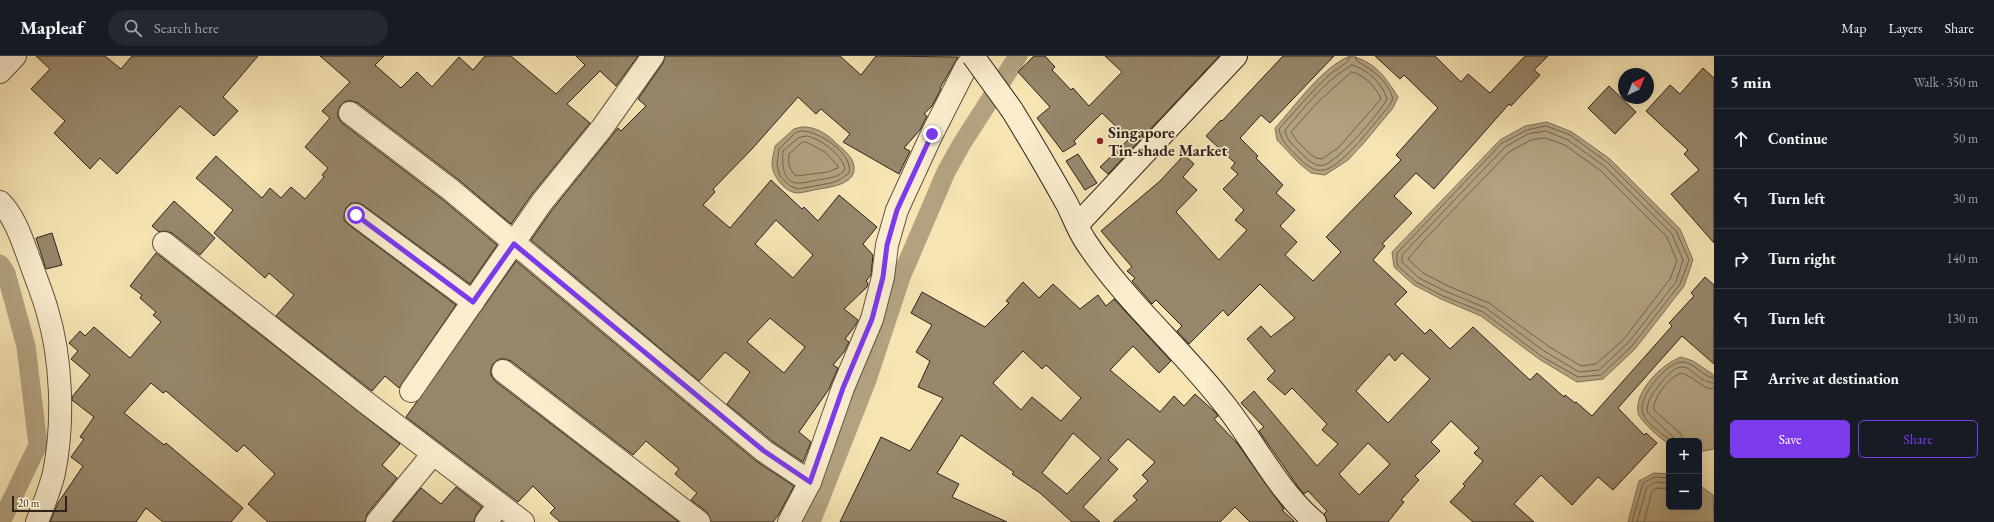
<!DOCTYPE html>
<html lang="en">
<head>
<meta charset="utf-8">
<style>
  :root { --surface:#171b24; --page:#242831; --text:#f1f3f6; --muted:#9ea1a6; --line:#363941; --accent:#7c3aed }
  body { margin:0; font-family:"EB Garamond",serif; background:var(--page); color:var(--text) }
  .controls { position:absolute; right:12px; bottom:12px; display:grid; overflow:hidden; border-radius:6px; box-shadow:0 4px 16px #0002 }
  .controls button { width:36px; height:36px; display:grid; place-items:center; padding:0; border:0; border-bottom:1px solid var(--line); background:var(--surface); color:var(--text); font:20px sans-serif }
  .compass { position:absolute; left:1618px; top:12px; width:36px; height:36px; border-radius:50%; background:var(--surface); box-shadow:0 4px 16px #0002; rotate:43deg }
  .scale { position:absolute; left:12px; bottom:10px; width:55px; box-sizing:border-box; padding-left:4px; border:2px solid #2e221c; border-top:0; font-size:11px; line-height:14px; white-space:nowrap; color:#2e221c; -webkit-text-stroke:3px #f9edce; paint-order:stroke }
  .stop { position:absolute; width:12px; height:12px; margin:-9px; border:3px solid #7c3aed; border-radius:50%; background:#fff }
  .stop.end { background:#7c3aed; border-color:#fff; box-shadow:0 1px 4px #0008 }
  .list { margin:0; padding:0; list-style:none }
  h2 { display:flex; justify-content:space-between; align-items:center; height:52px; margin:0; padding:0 16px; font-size:17px }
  h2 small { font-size:13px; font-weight:400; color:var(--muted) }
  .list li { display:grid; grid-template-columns:26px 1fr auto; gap:12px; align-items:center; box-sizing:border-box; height:60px; padding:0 16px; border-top:1px solid var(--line) }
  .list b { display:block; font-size:15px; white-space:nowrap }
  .list em { font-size:13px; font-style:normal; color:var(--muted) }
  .actions { display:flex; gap:8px; padding:12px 16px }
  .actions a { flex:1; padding:9px 0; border:1px solid var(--accent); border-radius:6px; text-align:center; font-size:14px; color:var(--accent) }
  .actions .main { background:var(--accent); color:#fff }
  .icon { flex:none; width:22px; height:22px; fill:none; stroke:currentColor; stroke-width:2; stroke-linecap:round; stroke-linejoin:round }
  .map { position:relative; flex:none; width:1714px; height:466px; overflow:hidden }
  header { display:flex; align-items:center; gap:24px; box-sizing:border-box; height:56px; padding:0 20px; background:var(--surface); border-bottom:1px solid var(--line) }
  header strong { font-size:19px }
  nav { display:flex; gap:22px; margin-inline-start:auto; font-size:14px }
  .search { width:280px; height:36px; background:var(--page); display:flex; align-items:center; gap:10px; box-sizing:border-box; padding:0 14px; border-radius:22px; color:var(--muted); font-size:15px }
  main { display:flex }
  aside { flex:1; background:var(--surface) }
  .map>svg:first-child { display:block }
  .water { fill:#b2a280; stroke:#7d6f58 }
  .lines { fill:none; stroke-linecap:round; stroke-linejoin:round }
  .shore { stroke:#70624e; stroke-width:1 }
  .canal { stroke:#b2a280; stroke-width:19 }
  .building { fill:#96876b; stroke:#2e221c; fill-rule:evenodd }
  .street-casing { stroke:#605242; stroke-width:24 }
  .secondary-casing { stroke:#2e221c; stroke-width:24 }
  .street { stroke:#f9edce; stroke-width:22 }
  .secondary { stroke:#f9edce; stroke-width:22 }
  .secondary-bridge-casing { stroke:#2e221c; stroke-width:24; stroke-linecap:butt }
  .secondary-bridge { stroke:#f9edce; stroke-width:22 }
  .route { stroke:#7c3aed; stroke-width:5 }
  .poi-dot { fill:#8f2418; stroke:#f9edce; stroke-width:1.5 }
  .labels { text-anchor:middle; stroke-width:3.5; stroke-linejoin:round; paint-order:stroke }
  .poi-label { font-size:16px; font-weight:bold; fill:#2e221c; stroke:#f9edce; text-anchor:start }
</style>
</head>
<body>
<header>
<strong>Mapleaf</strong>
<div class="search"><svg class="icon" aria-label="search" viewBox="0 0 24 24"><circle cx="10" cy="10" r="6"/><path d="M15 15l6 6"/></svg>Search here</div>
<nav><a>Map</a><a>Layers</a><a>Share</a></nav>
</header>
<main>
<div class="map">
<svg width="1714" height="466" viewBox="0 0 1714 466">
  <rect width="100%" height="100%" fill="#f6e4b3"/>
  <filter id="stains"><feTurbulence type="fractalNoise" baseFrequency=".005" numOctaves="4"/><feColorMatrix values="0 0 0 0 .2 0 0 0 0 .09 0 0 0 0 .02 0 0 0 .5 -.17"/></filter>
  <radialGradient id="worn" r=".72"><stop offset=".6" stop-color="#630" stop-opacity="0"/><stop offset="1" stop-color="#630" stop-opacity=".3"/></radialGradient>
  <g class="water">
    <path d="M1350 0C1375 5 1386 22 1398 41L1393 52 1363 88 1348 104 1325 119 1311 117 1300 108 1277 84 1275 72C1296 49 1321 12 1350 0Z"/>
    <path d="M1547 66 1572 76 1610 103 1680 173 1693 204 1684 230 1635 293 1603 323 1577 326 1539 303 1481 260 1441 243 1414 229 1394 211 1392 196 1500 84 1525 70Z"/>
    <path d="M801 71C815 70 828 78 838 89 844 94 854 102 854 111 856 128 831 131 819 133 812 134 804 137 797 137 785 136 773 121 772 109 772 103 774 96 775 90L794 73Z"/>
    <path d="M1681 301 1693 305 1714 319V393L1699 396V385H1669V388C1662 384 1640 365 1638 357 1634 335 1662 308 1681 301Z"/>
    <path d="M1654 417 1669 418V451H1699V429L1713 439 1714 466H1628L1639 425Z"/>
  </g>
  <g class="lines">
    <g class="shore">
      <path d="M1350 0C1350 7 1336 13 1330 18 1312 35 1296 54 1279 73 1281 86 1291 94 1300 103 1306 109 1314 116 1324 114 1341 112 1377 64 1389 50L1393 43C1388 24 1372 14 1357 5L1355 0"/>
      <path d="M1352 9C1367 13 1383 28 1387 43 1380 57 1339 104 1324 109 1315 112 1306 102 1300 96 1294 90 1286 84 1285 74 1305 51 1325 24 1352 9Z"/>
      <path d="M1352 16C1365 19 1376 31 1381 43L1338 92 1322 103 1316 102 1309 97 1297 85 1291 76 1318 46Z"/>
      <path d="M1546 70 1570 79 1608 107 1676 175 1689 204 1680 228 1632 290 1601 319 1578 321 1541 300 1483 256 1443 240 1416 226 1397 209V197L1502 87 1527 74Z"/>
      <path d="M801 75C818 74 854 98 849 117L839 124 831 127 798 133 790 130 780 120 777 109 779 93 795 77Z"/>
      <path d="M1546 75 1568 84 1604 110 1672 178 1683 204 1676 226 1628 287 1599 314 1579 316 1544 295 1486 252 1445 235 1419 222 1402 206V199L1505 91 1528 78Z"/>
      <path d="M807 80C821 83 841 98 845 112 842 122 827 122 818 124 812 125 805 127 799 127 782 128 782 106 783 95L798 82Z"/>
      <path d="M1545 82 1565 89 1601 115 1667 181 1677 205 1670 223 1624 283 1596 308 1581 310 1548 290 1489 247 1448 230 1423 217 1408 203 1427 181 1509 96 1531 84Z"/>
      <path d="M806 86 825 96 838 110V112L828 116 796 120C789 113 788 108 789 98L801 87Z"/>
      <path d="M1672 385C1663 379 1647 368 1643 358 1636 343 1666 306 1682 306 1695 306 1702 321 1714 322"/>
      <path d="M1677 385 1647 356C1647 344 1653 337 1660 328 1689 291 1690 326 1714 327"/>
      <path d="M1684 385 1680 377 1654 354C1652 342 1670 321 1681 317 1694 320 1701 333 1714 333"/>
      <path d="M1632 466 1643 427 1655 421 1669 422"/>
      <path d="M1637 466 1647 431 1656 426 1669 427"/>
      <path d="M1644 466 1652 435 1657 432 1669 433"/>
    </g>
    <g class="canal">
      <path d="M0 208 6 217 26 290 38 389 1 466"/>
      <path d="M811 466 867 324 901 221 946 116 961 89 1018 0"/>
    </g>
  </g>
  <g class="building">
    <path d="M36 0H105L121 13 132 0H258L223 41 238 55 214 80 180 50 117 118 100 102 90 113 54 77 65 65 31 33 50 13Z"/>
    <path d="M320 0H384L375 9 401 32 417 16 432 31 459 1 473 14 485 0H511L556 38 585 9 576 0H638L616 30 600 15 567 48 590 67 532 138 511 168 459 124 358 47 352 45H346L340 50 338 56V61L342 67 443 144 497 189 470 228 363 149 358 147H351L346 152 344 158V164L349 169 456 249 399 332 385 320 372 335 276 260 294 239 269 217 265 222 214 177 233 154 196 122 216 100 262 142 270 132 281 142 291 131 305 143 324 121 322 119 328 112 305 91 330 62 322 55 350 26Z"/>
    <path d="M665 0H840L861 19 876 0 958 1 940 32 941 33 932 50 924 58 927 60 920 74 904 92 910 95 899 118 843 86 850 78 821 53 816 58 798 41 752 93 713 133 715 136 703 149 730 172 771 124 802 153 804 151 818 165 839 139 877 171 863 188 873 199 871 219 866 225 868 227 867 231 844 253 858 264 855 270 845 283 849 286 844 296 833 309 838 312 829 333 799 376 811 386 803 406 772 385 727 348 750 316 725 296 699 325 531 184 552 154 618 72 621 75 646 50 638 43 663 7ZM776 164 813 199 793 222 755 188ZM770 262 805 291 784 317 747 286Z"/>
    <path d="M1034 0H1045L1055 11 1052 14 1071 34 1073 32 1089 50 1122 16 1105 0H1219L1108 118 1100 111 1129 83 1102 57 1074 85 1076 88 1063 96 1037 62 1050 51 1018 16Z"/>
    <path d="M1283 0H1334L1270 67 1261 59 1240 82 1258 100 1256 102 1283 129 1276 137 1295 154 1280 170 1297 186 1285 199 1313 225 1341 196 1326 181 1401 104 1396 99 1438 52 1404 19 1400 23 1375 0H1435L1461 26 1468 18 1490 37 1525 0H1548L1534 14 1540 19 1511 50 1509 48 1434 133 1416 117 1394 140 1412 157 1382 188 1385 190 1373 204 1407 236 1395 248 1425 278 1430 273 1450 293 1473 271 1530 324 1537 317 1564 341 1565 339 1575 347 1576 346 1592 360 1672 270 1669 267 1694 240 1691 237 1705 221 1714 229V308L1682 280 1618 352 1644 379 1646 377 1657 387 1613 434 1598 421 1572 449 1541 419 1514 448 1534 466H1473L1450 446 1465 430 1463 428 1483 405 1474 397 1479 392 1451 365 1431 386 1440 395 1415 420 1419 424 1401 444 1404 446 1388 466H1327L1324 458 1327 455 1308 435 1304 438 1299 432 1259 375 1264 371 1241 347 1254 335 1317 410 1338 388 1322 374 1327 368 1292 332 1285 339 1267 323 1275 315 1247 283 1261 270 1271 281 1295 262 1260 228 1228 260 1223 254 1189 288 1177 275 1182 270 1156 244 1152 248 1132 225 1135 222 1127 215 1132 211 1101 175 1160 125 1184 99 1194 108 1183 121 1197 134 1176 156 1219 204 1247 174 1235 164 1244 154 1223 133 1238 118 1231 112 1235 107 1206 80 1221 64 1222 65ZM1402 297 1430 323 1388 367 1356 335 1389 298 1395 305ZM1368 387 1390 408 1359 439 1339 418Z"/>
    <path d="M1703 12 1714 22V187L1671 138 1699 114 1684 98 1688 94 1646 55 1670 29 1680 38Z"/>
    <path d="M1609 30 1636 56 1615 78 1588 52Z"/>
    <path d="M1078 98 1097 127 1085 134 1066 105Z"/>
    <path d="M174 145 215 182 200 199 172 177 165 175 159 176 152 170Z"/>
    <path d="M52 177 62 209 46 213 36 182Z"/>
    <path d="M156 197 400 388 382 409 397 422 367 458 365 466H268L248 448 275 418 244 389 237 396 166 335 163 337 151 327 124 357 164 389 166 387 243 452 231 466H163L146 452 136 466H50L58 447 83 410 71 401 84 383 80 381 94 361 72 344V341L90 319 71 303 78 295 69 287 80 275 85 280 94 271 130 302 161 266 153 259 156 256 140 242 142 239 130 230Z"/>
    <path d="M516 205 756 405 794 430 779 458 773 466H711L707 456 691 444 697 437 675 418 679 413 646 385 633 399 511 305 505 303H499L493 308 491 313V319L495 325 679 466H560L550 457 555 452 533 430 518 446 406 361Z"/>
    <path d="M1023 226 1039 242 1053 228 1080 253 1098 239 1106 250 1114 243 1171 305 1159 317 1133 290 1110 314 1160 356 1174 340 1184 350 1195 338 1216 357 1218 360 1214 363 1237 387 1284 453 1282 454 1295 466H1250L1235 451 1220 466H1113L1137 444 1133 440 1148 425 1142 419 1155 406 1128 383 1108 404 1118 413 1083 451 1100 466H1072L1040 437 1012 418 1014 416 961 379 937 417 959 428 952 441 1007 466H840L881 381 910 395 943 342 918 331 930 305 916 296 932 269 911 257 922 236 985 271 1009 247 1006 245ZM1023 295 1042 313 1046 309 1081 342 1061 365 1032 341 1021 354 993 327ZM1073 377 1101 402 1067 438 1042 417Z"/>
    <path d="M456 431 482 451 476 459 474 466H393L421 432 441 448Z"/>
  </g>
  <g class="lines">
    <defs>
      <g id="street">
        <path d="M0 16 15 0"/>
        <path d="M350 57 451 134 764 395 810 426"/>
        <path d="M0 146C16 162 23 187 31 208 36 223 43 239 47 254 62 303 64 367 54 417 50 434 43 450 37 466"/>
        <path d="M356 159 473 246"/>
        <path d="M164 187 364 345 523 466"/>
        <path d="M503 315 699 466"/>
        <path d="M411 335 542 146 602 72 653 0"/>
        <path d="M377 466 433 398"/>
        <path d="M486 466 499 449"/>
        <path d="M789 466 810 426 843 332 872 263 883 221 887 189 897 154 932 78 966 11 975 0"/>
      </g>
      <g id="secondary">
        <path d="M1012 54C1031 85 1049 116 1067 148 1073 160 1078 174 1086 186 1125 245 1181 292 1225 349 1255 387 1278 435 1315 466"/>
        <path d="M1078 168 1236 0"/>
      </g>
    </defs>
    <use href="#street" class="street-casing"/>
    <use href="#secondary" class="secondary-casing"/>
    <use href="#street" class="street"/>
    <use href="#secondary" class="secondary"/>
    <defs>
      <path id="secondary-bridge" d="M973 0 1012 54"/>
    </defs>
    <use href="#secondary-bridge" class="secondary-bridge-casing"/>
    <use href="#secondary-bridge" class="secondary-bridge"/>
  </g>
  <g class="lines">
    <path class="route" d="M356 159 473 246 514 188 764 395 810 426 843 332 872 263 883 221 887 189 897 154 932 78"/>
  </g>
  <circle class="poi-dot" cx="1100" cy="85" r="4"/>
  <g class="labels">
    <g class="poi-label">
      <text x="1108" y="82">Singapore<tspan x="1108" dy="18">Tin-shade Market</tspan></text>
    </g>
  </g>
  <rect width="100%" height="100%" filter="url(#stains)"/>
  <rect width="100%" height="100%" fill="url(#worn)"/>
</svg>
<div class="controls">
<button>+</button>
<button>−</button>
</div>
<svg class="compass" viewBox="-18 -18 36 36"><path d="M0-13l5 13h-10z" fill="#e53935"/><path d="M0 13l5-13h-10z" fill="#9ea1a6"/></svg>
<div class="scale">20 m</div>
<div class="stop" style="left:356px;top:159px"></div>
<div class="stop end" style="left:932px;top:78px"></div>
</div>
<aside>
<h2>5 min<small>Walk · 350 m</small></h2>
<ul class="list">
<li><svg class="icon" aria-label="ahead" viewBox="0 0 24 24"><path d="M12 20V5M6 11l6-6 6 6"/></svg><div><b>Continue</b></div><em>50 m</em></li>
<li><svg class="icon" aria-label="left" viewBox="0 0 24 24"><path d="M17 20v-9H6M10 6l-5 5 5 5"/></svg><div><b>Turn left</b></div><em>30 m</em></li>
<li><svg class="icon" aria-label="right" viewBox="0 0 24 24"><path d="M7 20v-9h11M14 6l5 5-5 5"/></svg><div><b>Turn right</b></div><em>140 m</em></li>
<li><svg class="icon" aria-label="left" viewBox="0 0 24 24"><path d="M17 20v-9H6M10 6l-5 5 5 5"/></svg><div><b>Turn left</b></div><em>130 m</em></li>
<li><svg class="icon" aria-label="arrive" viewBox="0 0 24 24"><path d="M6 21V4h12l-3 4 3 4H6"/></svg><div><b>Arrive at destination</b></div></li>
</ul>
<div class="actions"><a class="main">Save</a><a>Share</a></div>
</aside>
</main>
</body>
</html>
